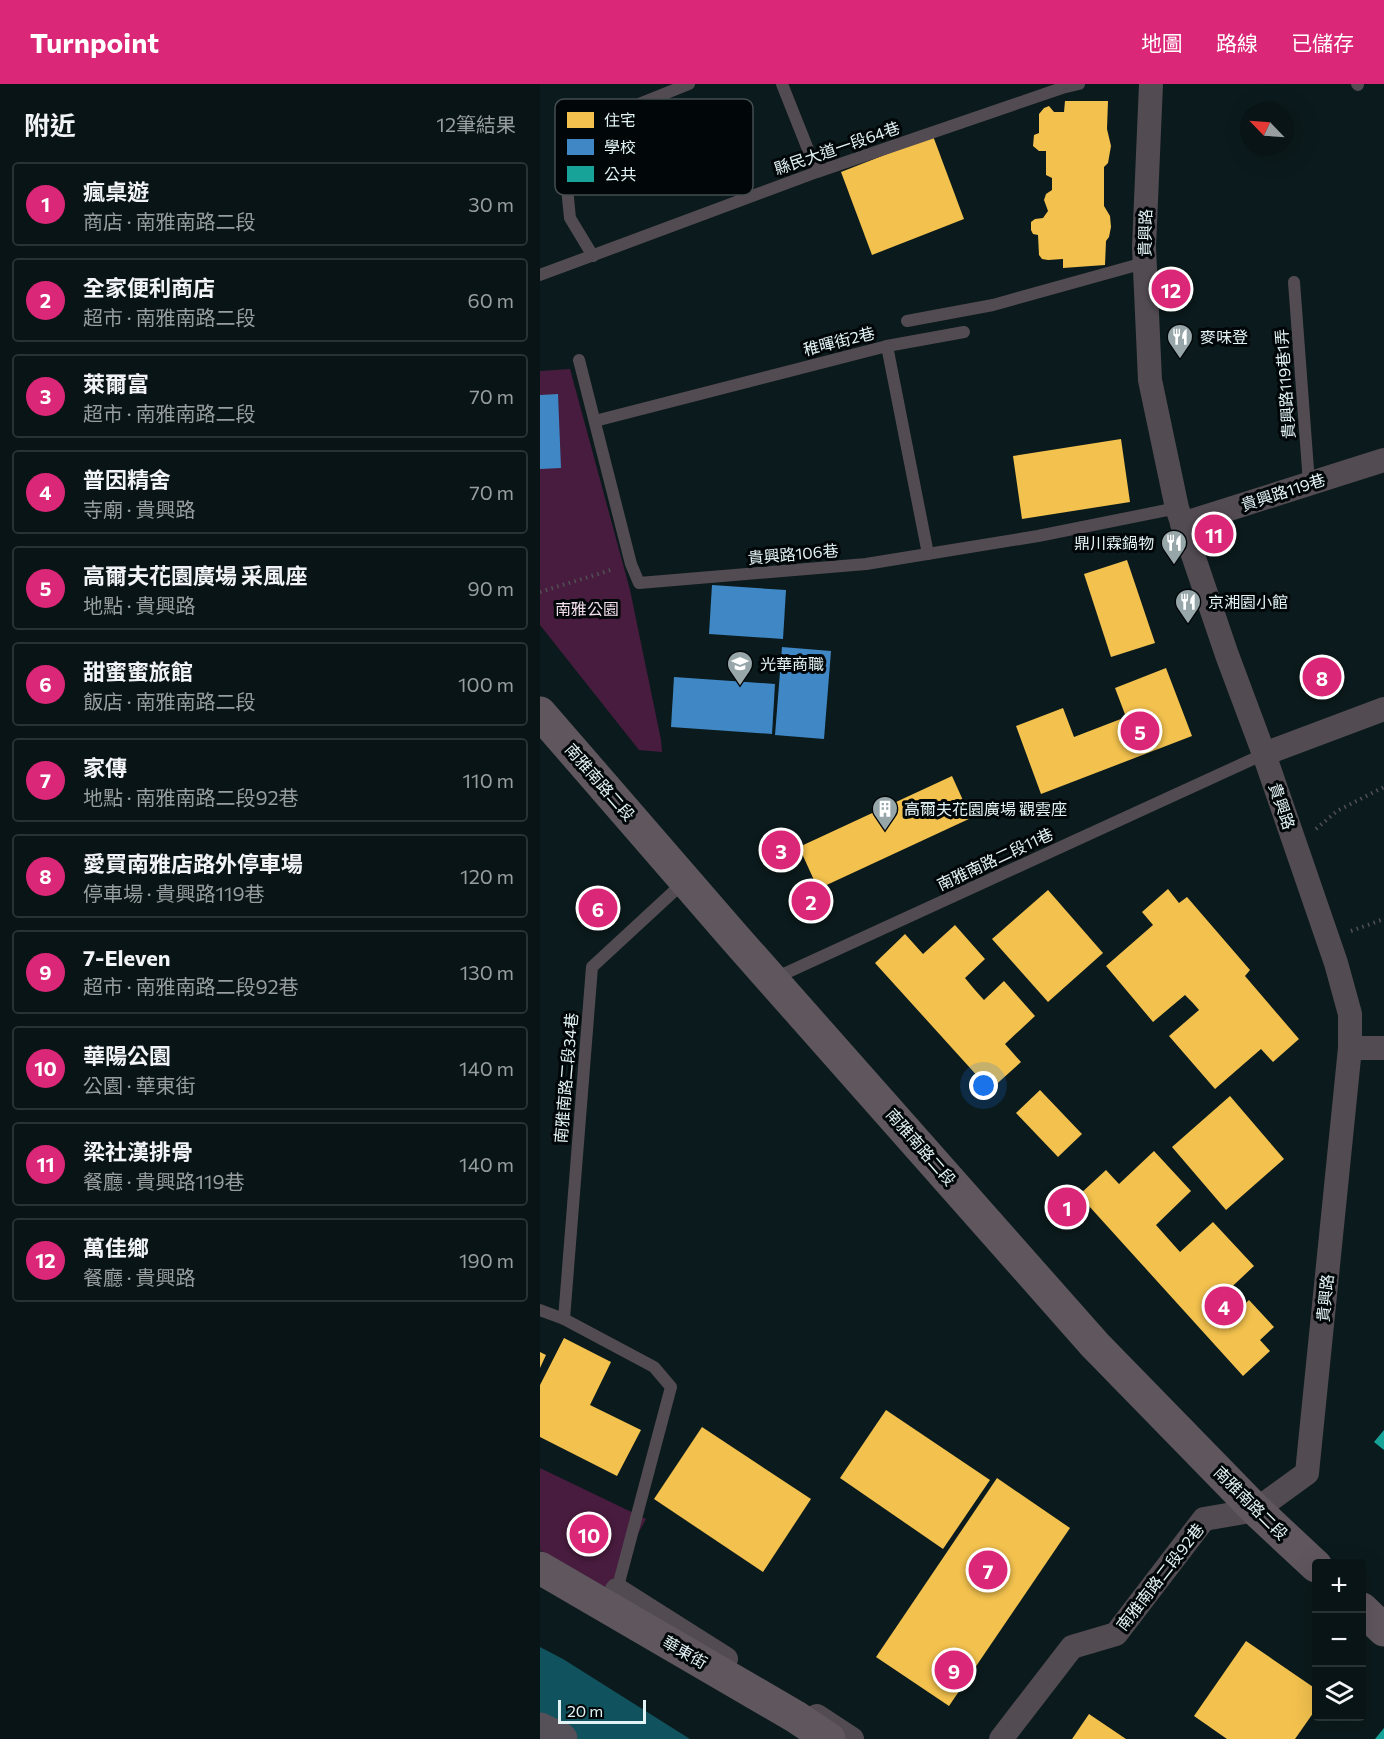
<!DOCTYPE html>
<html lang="zh-TW">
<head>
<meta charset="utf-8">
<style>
  :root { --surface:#081415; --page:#111d1e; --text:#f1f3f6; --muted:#989ea0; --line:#293334; --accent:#db2777 }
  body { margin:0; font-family:Commissioner,"Noto Sans TC",sans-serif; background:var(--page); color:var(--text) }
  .controls { position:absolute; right:18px; bottom:18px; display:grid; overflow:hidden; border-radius:6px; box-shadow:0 6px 24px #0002 }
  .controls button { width:54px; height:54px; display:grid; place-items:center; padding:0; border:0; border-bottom:2px solid var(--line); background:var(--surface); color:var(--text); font:30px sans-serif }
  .compass { position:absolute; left:700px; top:18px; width:54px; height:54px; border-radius:50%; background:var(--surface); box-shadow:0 6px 24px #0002; rotate:295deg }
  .scale { position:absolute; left:18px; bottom:15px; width:88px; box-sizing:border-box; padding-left:6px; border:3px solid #e2f2f5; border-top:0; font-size:16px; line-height:21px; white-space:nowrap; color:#e2f2f5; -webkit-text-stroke:4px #010709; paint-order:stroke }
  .you { position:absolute; left:444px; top:1002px; width:21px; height:21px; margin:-15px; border:4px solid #fff; border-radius:50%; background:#1a73e8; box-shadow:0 0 0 9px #1a73e833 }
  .badge { display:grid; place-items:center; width:39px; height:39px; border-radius:50%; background:var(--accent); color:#fff; font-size:20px; font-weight:700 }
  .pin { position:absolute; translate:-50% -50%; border:3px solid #fff; box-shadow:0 2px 6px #0006 }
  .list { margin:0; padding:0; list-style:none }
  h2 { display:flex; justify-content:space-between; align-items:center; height:78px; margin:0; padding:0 24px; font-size:26px }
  h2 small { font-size:20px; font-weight:400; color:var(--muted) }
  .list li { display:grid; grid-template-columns:39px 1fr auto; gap:18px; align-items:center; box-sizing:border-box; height:84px; margin:0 12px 12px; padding:0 12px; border:2px solid var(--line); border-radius:6px }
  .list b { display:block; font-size:22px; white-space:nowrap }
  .list p { margin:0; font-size:20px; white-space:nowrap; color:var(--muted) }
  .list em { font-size:20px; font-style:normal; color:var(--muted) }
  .icon { flex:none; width:33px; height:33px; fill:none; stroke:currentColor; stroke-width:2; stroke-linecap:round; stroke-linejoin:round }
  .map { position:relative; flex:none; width:844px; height:1655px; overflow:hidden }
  header { display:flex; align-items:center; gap:36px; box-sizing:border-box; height:84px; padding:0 30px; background:var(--accent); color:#fff }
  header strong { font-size:28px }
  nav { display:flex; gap:33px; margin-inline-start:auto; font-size:21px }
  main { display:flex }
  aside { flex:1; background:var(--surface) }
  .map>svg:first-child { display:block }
  .green { fill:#481c3e }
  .water { fill:#10525d }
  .homes { fill:#f2c14e }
  .schools { fill:#3f88c5 }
  .public { fill:#17a398 }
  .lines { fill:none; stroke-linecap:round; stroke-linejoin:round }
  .path { stroke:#515054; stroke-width:4; stroke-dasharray:1.5 4.5; stroke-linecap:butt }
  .lane { stroke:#524b52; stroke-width:12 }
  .street { stroke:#524b52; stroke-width:24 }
  .secondary { stroke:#5f565e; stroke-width:33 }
  .highway { stroke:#565158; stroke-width:33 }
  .labels { text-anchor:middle; stroke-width:6; stroke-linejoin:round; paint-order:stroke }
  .street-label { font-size:16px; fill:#e2f2f5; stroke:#010709 }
  .poi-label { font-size:16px; fill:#e2f2f5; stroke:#010709; text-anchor:start }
  .park-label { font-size:16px; fill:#f2ddea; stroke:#010709 }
  .key { fill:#010709; stroke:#444e50; stroke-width:1.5 }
  .key-label { font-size:16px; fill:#e2f2f5 }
</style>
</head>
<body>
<header>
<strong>Turnpoint</strong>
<nav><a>地圖</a><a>路線</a><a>已儲存</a></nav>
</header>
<main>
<aside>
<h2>附近<small>12筆結果</small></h2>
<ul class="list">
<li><span class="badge">1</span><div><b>瘋桌遊</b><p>商店 · 南雅南路二段</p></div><em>30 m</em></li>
<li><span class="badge">2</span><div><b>全家便利商店</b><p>超市 · 南雅南路二段</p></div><em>60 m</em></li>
<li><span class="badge">3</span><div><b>萊爾富</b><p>超市 · 南雅南路二段</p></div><em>70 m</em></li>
<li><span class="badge">4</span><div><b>普因精舍</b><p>寺廟 · 貴興路</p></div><em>70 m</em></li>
<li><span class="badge">5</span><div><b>高爾夫花園廣場 采風座</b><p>地點 · 貴興路</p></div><em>90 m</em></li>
<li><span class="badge">6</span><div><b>甜蜜蜜旅館</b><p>飯店 · 南雅南路二段</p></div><em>100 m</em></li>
<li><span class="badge">7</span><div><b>家傳</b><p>地點 · 南雅南路二段92巷</p></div><em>110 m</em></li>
<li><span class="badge">8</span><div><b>愛買南雅店路外停車場</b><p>停車場 · 貴興路119巷</p></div><em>120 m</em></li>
<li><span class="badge">9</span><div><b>7-Eleven</b><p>超市 · 南雅南路二段92巷</p></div><em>130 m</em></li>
<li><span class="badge">10</span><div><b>華陽公園</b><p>公園 · 華東街</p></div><em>140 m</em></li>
<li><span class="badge">11</span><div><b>梁社漢排骨</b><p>餐廳 · 貴興路119巷</p></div><em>140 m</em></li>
<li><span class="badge">12</span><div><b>萬佳鄉</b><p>餐廳 · 貴興路</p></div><em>190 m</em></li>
</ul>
</aside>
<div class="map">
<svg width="844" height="1655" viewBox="0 0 844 1655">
  <rect width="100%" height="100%" fill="#0b1a1c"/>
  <g class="green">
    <path d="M30 285 90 506 121 656 122 668 99 666 0 541V287Z"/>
    <path d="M0 1384 106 1435 68 1505 0 1466Z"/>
  </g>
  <path class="water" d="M0 1563 23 1575 150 1655H0Z"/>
  <g class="homes">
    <path d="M525 17H568L567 45 571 62 568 79 564 83V122L570 132 571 143 569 153 566 157 565 181 523 184V175L508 176 502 175 499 171 498 151 493 150 491 146V138L495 135 503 134 508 127 504 116 506 110 512 106V94L506 91V67H499L493 62 494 51 499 49V30L504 24 509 22 514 28H524Z"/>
    <path d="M393 52 424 135 332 171 301 88Z"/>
    <path d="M581 355 590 418 482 435 473 372Z"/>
    <path d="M587 476 615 559 571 573 544 490Z"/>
    <path d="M626 584 652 652 501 710 476 642 523 624 534 653 586 633 575 604Z"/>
    <path d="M412 692 431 734 278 805 259 763Z"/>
    <path d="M628 805 639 819 647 813 710 886 705 892 759 955 733 978 721 965 675 1005 629 952 659 926 652 918 645 911 613 938 566 882 613 841 602 828Z"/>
    <path d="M508 806 563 869 508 918 452 855Z"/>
    <path d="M415 841 445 875 425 894 435 906 444 916 464 897 495 932 465 960 481 978 450 1006 335 879 365 850 383 870Z"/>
    <path d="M500 1006 542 1050 518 1073 476 1029Z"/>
    <path d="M690 1012 744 1075 686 1126 632 1063Z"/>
    <path d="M614 1067 651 1107 616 1141 640 1168 673 1138 714 1182 681 1213 695 1229 709 1216 734 1243 720 1256 730 1267 703 1292 539 1111 566 1086 579 1100Z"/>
    <path d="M24 1254 71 1278 50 1321 101 1346 77 1392 0 1353V1301Z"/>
    <path d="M0 1268 6 1271 0 1284Z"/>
    <path d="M346 1326 450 1396 403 1465 300 1394Z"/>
    <path d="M162 1343 271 1415 223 1488 114 1415Z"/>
    <path d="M457 1394 530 1444 409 1622 336 1573Z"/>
    <path d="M706 1557 776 1605V1625L755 1655H687L654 1632Z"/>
    <path d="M549 1630 586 1655H532Z"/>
  </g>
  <g class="schools">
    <path d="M18 310 21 384 0 385V311Z"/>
    <path d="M172 501 246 506 243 555 169 550Z"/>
    <path d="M242 563 291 567 284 655 235 651Z"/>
    <path d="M134 593 235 600 232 650 131 643Z"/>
  </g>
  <g class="public">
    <path d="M844 1346V1366L834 1358Z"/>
    <path d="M844 1644V1655H835Z"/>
  </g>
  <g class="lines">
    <g class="path">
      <path d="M0 508 71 486"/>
      <path d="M776 745 797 727 844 703"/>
      <path d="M811 847 844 835"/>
    </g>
    <g class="lane">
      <path d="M242 0 277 88"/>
      <path d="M817 0 818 1"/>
      <path d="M53 172 30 134 23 64 39 44 149 0"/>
      <path d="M0 191 277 88 522 4 539 0"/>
      <path d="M754 198 769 399"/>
      <path d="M367 237 453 221 604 179"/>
      <path d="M347 262 424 248"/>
      <path d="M39 276 91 480 99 499 326 480 498 452 637 424"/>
      <path d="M55 337 347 262 388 470"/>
      <path d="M235 894 724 670"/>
      <path d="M0 1226 24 1235 114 1283 131 1303 77 1506"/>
      <path d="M24 1235 52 883 144 798"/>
    </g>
    <g class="street">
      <path d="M642 440 844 376"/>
      <path d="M724 670 844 625"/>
      <path d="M810 964H844"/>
      <path d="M77 1506 186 1575"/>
      <path d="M277 1632 312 1655"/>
      <path d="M461 1655 532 1563 576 1550 664 1435 716 1426 767 1389 810 964V930L796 879 724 670 687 571 637 424 610 296 604 163 611 0"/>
    </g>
    <g class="secondary">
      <path d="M0 629 195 854 555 1261 716 1426 776 1482"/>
      <path d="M0 1484 256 1633 289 1655"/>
      <path d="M822 1525 844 1546"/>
    </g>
    <path class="highway" d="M0 1645 21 1655"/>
  </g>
  <defs>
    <symbol id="restaurant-pin" viewBox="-11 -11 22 30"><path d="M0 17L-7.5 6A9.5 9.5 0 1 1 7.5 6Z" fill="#97a6a9" stroke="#010709"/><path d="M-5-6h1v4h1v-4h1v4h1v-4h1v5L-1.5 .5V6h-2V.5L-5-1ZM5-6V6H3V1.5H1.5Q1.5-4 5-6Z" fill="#fff"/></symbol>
    <symbol id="school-pin" viewBox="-11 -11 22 30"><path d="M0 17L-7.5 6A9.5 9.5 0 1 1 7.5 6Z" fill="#97a6a9" stroke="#010709"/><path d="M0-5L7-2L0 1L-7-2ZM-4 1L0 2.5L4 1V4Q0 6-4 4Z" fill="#fff"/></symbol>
    <symbol id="building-pin" viewBox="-11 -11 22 30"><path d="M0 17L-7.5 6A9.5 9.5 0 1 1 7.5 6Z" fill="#97a6a9" stroke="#010709"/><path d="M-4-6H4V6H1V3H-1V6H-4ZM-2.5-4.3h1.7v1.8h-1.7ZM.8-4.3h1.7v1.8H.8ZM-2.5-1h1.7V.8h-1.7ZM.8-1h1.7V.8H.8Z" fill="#fff"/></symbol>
  </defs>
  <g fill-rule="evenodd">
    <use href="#restaurant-pin" x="625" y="238" width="30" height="40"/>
    <use href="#restaurant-pin" x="619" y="444" width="30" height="40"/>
    <use href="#restaurant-pin" x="633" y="503" width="30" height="40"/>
    <use href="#school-pin" x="185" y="565" width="30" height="40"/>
    <use href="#building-pin" x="330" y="710" width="30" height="40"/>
  </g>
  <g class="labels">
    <g class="street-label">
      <text transform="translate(297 64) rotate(-19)" y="6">縣民大道一段64巷</text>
      <text transform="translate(605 149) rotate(-89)" y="6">貴興路</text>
      <text transform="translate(299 257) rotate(-14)" y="6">稚暉街2巷</text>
      <text transform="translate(745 300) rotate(-94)" y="6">貴興路119巷1弄</text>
      <text transform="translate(743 408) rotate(-18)" y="6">貴興路119巷</text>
      <text transform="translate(253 470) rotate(-5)" y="6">貴興路106巷</text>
      <text transform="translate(60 698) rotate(49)" y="6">南雅南路二段</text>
      <text transform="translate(742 722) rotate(71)" y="6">貴興路</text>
      <text transform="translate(455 775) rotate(-25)" y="6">南雅南路二段11巷</text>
      <text transform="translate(26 994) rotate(-85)" y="6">南雅南路二段34巷</text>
      <text transform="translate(381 1063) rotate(49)" y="6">南雅南路二段</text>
      <text transform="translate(785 1214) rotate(-84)" y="6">貴興路</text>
      <text transform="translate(711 1419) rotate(45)" y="6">南雅南路二段</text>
      <text transform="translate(620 1493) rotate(-52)" y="6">南雅南路二段92巷</text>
      <text transform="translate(145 1568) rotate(30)" y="6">華東街</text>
    </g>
    <g class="poi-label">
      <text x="660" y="259">麥味登</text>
      <text x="614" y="465" text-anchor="end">鼎川霖鍋物</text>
      <text x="668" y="524">京湘園小館</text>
      <text x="220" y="586">光華商職</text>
      <text x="364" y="731">高爾夫花園廣場 觀雲座</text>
    </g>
    <g class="park-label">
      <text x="47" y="531">南雅公園</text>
    </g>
  </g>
  <rect x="15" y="15" width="198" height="96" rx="9" class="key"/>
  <rect x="27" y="28" width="27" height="16" fill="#f2c14e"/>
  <rect x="27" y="55" width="27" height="16" fill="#3f88c5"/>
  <rect x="27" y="82" width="27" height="16" fill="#17a398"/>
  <g class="key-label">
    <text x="64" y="42">住宅</text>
    <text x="64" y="69">學校</text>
    <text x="64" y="96">公共</text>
  </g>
</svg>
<div class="controls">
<button>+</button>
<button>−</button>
<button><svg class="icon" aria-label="layers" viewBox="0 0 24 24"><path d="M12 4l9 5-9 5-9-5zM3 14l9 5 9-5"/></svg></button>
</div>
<svg class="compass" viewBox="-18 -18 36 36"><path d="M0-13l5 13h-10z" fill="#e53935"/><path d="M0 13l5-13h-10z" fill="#989ea0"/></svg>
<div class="scale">20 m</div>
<div class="you"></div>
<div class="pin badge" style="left:527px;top:1123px">1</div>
<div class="pin badge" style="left:271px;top:817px">2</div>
<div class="pin badge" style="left:241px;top:766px">3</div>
<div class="pin badge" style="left:684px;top:1222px">4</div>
<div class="pin badge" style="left:600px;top:647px">5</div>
<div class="pin badge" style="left:58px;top:824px">6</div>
<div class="pin badge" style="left:448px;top:1486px">7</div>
<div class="pin badge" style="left:782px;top:593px">8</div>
<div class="pin badge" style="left:414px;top:1586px">9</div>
<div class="pin badge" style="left:49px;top:1450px">10</div>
<div class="pin badge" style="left:674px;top:450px">11</div>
<div class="pin badge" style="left:631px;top:205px">12</div>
</div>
</main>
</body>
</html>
